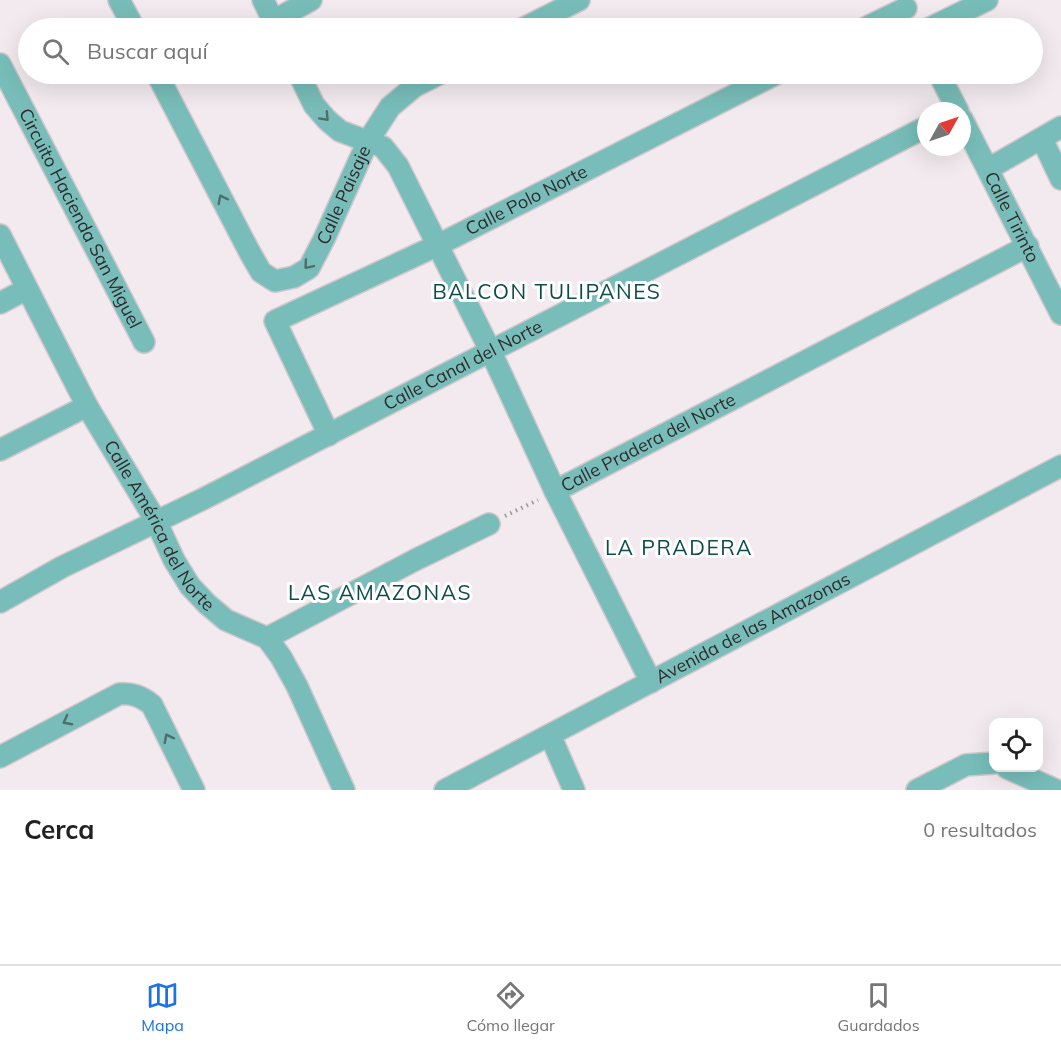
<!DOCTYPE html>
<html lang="es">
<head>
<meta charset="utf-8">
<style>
  :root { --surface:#fff; --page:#f2f2f2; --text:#222; --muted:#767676; --line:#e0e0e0; --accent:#1a73e8 }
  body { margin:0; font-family:Mulish,sans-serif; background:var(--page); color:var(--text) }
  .controls { position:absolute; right:18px; bottom:18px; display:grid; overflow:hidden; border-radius:12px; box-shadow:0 6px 24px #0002 }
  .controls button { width:54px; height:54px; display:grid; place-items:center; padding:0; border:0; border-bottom:2px solid var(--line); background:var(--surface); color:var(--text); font:30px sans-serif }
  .compass { position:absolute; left:917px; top:102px; width:54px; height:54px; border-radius:50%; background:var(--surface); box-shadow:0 6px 24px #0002; rotate:50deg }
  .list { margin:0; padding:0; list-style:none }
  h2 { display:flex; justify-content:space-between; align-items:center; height:78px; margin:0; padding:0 24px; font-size:26px }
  h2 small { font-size:20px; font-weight:400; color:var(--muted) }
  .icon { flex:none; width:33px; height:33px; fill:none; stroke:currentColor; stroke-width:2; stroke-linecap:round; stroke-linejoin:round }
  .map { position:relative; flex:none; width:1061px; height:790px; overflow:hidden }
  .search { position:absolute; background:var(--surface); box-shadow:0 6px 24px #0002; left:18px; right:18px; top:18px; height:66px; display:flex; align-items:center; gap:15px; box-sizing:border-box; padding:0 21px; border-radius:33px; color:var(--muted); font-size:22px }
  .sheet { height:174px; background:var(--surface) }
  nav { display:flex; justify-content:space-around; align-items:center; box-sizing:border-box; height:84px; border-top:2px solid var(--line); background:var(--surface); font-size:16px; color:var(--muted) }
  nav a { display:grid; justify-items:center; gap:3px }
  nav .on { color:var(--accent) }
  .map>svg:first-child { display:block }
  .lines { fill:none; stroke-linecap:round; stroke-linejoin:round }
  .minor-casing { stroke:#cfc8cb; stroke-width:24 }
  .path { stroke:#9a9497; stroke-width:4; stroke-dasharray:1.5 4.5; stroke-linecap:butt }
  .minor { stroke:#78bdb9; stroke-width:21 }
  .oneway { stroke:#4f6d6c }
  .labels { text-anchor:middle; stroke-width:6; stroke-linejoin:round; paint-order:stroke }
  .street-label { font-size:18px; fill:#2e2b2d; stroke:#fff }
  .quarter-label { font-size:21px; letter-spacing:1.5px; fill:#0d4c49; stroke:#fff }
</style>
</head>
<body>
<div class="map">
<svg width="1061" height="790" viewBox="0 0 1061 790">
  <rect width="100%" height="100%" fill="#f2eaee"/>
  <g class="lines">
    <defs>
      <g id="minor">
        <path d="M119 0 134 28"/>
        <path d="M263 0 277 28"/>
        <path d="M273 21 311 0"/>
        <path d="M524 28 579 0"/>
        <path d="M865 28 906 8"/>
        <path d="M930 28 987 0"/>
        <path id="s1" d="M0 64 144 342"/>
        <path id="s2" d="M157 74 249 251 261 272 275 281 294 277 309 268 324 239 368 141 390 107 415 86 439 74"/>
        <path d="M299 74 314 105 327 120 340 131 383 147 398 166 491 352 555 491 651 682"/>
        <path d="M939 74 958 111"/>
        <path id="s3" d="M962 119 1061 314"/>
        <path d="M1042 139 1061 179"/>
        <path d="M988 169 1061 127"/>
        <path id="s4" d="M0 235 87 406 156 521 174 560 190 586 207 604 226 620 267 638 281 657 297 686 344 790"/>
        <path d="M0 303 27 289"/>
        <path id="s5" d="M329 435 275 321 438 245 776 74"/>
        <path d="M0 450 87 406"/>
        <path id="s6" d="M555 491 1028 246"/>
        <path id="s7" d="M0 602 62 567 203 499 926 127"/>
        <path d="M267 638 415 560 489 524"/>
        <path d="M550 735 574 790"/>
        <path d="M0 757 119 694C132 693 141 696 152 705L194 790"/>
        <path d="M1007 768 1056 790"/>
        <path id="s8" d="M445 790 1061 466"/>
        <path d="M917 790 966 765 994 763"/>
      </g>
    </defs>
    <use href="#minor" class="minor-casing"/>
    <path class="path" d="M505 516 538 500"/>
    <use href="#minor" class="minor"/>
  </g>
  <defs><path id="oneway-chevron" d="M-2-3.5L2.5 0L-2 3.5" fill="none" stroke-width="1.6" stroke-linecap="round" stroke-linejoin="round" transform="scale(1.5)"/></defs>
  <g class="oneway">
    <use href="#oneway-chevron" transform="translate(325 117) rotate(47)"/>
    <use href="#oneway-chevron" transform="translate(222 199) rotate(-117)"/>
    <use href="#oneway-chevron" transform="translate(308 265) rotate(130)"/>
    <use href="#oneway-chevron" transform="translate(67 721) rotate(152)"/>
    <use href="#oneway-chevron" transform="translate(168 738) rotate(-117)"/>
  </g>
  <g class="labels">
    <g class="street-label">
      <text dy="6" stroke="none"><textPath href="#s2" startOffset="358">Calle Paisaje</textPath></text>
      <text dy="6" stroke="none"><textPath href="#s5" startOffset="405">Calle Polo Norte</textPath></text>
      <text dy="6" stroke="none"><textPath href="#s3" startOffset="110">Calle Tirinto</textPath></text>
      <text dy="6" stroke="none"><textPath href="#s1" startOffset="174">Circuito Hacienda San Miguel</textPath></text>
      <text dy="6" stroke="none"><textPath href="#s7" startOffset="520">Calle Canal del Norte</textPath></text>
      <text dy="6" stroke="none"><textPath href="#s6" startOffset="105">Calle Pradera del Norte</textPath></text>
      <text dy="6" stroke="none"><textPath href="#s4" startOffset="332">Calle América del Norte</textPath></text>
      <text dy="6" stroke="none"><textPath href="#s8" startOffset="348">Avenida de las Amazonas</textPath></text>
    </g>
    <g class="quarter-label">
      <text x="547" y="299">BALCON TULIPANES</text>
      <text x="679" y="555">LA PRADERA</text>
      <text x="380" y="600">LAS AMAZONAS</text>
    </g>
  </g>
</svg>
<div class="controls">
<button><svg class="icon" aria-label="locate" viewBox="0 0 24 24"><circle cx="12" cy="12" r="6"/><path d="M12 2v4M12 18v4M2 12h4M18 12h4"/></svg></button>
</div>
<svg class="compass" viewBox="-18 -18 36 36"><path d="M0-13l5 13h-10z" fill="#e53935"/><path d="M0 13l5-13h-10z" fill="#767676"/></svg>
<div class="search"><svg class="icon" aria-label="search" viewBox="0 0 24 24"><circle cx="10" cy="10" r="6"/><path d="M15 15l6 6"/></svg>Buscar aquí</div>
</div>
<section class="sheet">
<h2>Cerca<small>0 resultados</small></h2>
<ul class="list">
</ul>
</section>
<nav>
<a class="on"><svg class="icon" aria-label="map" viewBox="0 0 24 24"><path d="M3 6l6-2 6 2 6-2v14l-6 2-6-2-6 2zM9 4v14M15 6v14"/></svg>Mapa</a>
<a><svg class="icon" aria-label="directions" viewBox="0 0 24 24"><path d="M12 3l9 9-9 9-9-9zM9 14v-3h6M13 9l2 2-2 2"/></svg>Cómo llegar</a>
<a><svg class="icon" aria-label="saved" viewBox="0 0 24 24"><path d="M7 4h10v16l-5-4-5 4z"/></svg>Guardados</a>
</nav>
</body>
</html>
